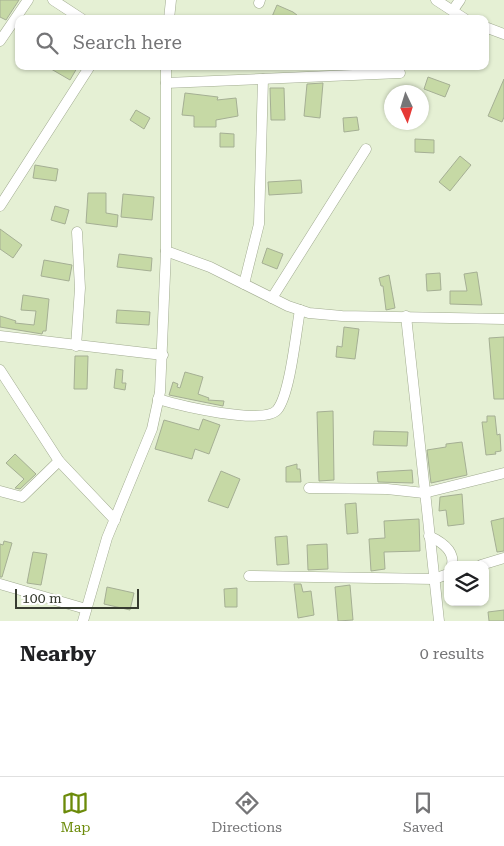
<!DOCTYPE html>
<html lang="en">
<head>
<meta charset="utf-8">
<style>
  :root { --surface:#fff; --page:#f2f2f2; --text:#202124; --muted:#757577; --line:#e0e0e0; --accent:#6c8b0a }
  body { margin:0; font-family:"Roboto Serif",serif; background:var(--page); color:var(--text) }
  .controls { position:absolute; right:15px; bottom:15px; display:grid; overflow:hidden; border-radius:10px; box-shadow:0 1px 4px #0004 }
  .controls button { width:45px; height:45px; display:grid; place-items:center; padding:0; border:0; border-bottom:1px solid var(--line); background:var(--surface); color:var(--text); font:25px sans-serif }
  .compass { position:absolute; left:384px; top:85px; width:45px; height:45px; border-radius:50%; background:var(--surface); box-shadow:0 1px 4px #0004; rotate:176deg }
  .scale { position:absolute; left:15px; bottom:12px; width:124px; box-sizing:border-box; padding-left:5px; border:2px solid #363b2f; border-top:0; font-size:14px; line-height:18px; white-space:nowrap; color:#363b2f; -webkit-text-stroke:4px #fff; paint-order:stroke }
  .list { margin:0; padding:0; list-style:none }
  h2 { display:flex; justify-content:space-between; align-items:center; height:65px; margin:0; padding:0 20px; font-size:21px }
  h2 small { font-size:16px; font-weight:400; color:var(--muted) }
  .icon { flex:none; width:28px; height:28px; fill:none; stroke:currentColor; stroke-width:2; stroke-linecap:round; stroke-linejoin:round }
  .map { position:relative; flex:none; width:504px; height:621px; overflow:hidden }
  .search { position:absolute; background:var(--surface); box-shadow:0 1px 4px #0004; left:15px; right:15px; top:15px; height:55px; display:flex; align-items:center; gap:12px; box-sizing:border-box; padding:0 18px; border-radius:10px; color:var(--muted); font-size:19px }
  .sheet { height:155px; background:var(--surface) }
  nav { display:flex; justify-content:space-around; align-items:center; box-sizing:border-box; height:70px; border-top:1px solid var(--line); background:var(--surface); font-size:14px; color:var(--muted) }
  nav a { display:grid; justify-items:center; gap:2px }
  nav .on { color:var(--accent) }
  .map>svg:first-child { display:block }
  .building { fill:#c6d9a5; stroke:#a5af94 }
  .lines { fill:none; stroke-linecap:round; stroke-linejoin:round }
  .minor-casing { stroke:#a1ab90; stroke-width:11 }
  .minor { stroke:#fff; stroke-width:10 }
</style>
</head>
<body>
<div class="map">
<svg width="504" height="621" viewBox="0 0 504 621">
  <rect width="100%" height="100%" fill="#e5f0d4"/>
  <g class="building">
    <path d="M0 0H19L6 20 0 17Z"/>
    <path d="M277 5 293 12 302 19H271Z"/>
    <path d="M46 66H73L77 68 70 80Z"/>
    <path d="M428 77 450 85 445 97 424 89Z"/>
    <path d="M504 79V117L502 122 488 116Z"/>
    <path d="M323 83 320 118 304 116 307 84Z"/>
    <path d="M270 88H284L285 120H271Z"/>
    <path d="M185 93 218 97 217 100 236 98 238 116 216 120V127H194V116L182 115Z"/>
    <path d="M136 110 150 118 144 129 130 120Z"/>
    <path d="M357 117 359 130 344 132 343 118Z"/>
    <path d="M220 133 234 134V147H220Z"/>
    <path d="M415 139 434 140V153L415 152Z"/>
    <path d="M460 156 471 165 450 191 439 182Z"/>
    <path d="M35 165 58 169 56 181 33 178Z"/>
    <path d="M301 180 302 193 269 195 268 182Z"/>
    <path d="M88 193H106V213L118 215 117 227 86 223Z"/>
    <path d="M123 194 154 197 152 220 121 217Z"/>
    <path d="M55 206 69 210 65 224 51 220Z"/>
    <path d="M0 229 22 245 13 258 0 249Z"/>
    <path d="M267 248 283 254 277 269 262 263Z"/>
    <path d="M119 254 152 258 151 271 117 267Z"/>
    <path d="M44 260 72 265 69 281 41 276Z"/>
    <path d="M477 272 482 305 450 304V291H467L464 274Z"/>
    <path d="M440 273 441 290 427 291 426 274Z"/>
    <path d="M389 275 395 308 386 310 383 286H381L379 278Z"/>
    <path d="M23 295 49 299 46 331H43L42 334 0 327V316L16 321 15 323 34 325 36 311 21 310Z"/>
    <path d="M117 310 150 312 149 325 116 323Z"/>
    <path d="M344 327 359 329 355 359 336 357 337 346 342 347Z"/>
    <path d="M504 337V399H494L489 338Z"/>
    <path d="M75 356H88L87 389H74Z"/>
    <path d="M116 369 123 370 122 383H126L125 390 114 388Z"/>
    <path d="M185 372 203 377 198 394 209 398 208 400 224 401 223 406 169 395 173 382 178 384 177 387 180 388Z"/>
    <path d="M333 411 334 480 319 481 317 412Z"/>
    <path d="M487 416H495L497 435 500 434 501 451 495 452 496 454 486 455 482 422H487Z"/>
    <path d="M203 419 220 425 209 454 195 449 192 459 155 449 164 420 199 430Z"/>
    <path d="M374 431 408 432 407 446 373 445Z"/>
    <path d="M462 442 467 475 431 483 427 450 446 447V444Z"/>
    <path d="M15 454 36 474 20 489 15 488 24 479 6 463Z"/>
    <path d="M297 464V469H300L301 482H286V467Z"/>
    <path d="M412 470 413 483 378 482 377 472Z"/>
    <path d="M221 471 240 479 228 508 208 501Z"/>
    <path d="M462 494 464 524 448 526 446 510 439 511 440 497Z"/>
    <path d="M356 503 358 533 347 534 345 504Z"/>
    <path d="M504 518V551L497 552 491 521Z"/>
    <path d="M419 519 420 551 384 552 385 569 371 571 369 539 385 538 384 521Z"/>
    <path d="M287 536 289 564 277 565 275 537Z"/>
    <path d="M4 541 12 543 2 577H0V544L3 545Z"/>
    <path d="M327 544 328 569 308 570 307 545Z"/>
    <path d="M33 552 47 554 41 585 27 583Z"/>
    <path d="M294 584H301L303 592 311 591 314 615 298 618Z"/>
    <path d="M350 585 353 620 338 621 335 587Z"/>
    <path d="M107 587 134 593 130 610 104 604Z"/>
    <path d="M237 588V607H225L224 589Z"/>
    <path d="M504 610V621H489L488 612Z"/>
  </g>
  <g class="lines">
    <defs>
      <g id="minor">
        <path d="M53 0 82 19"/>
        <path d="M436 0 465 19"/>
        <path d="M259 3 260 0"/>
        <path d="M453 10 460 0"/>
        <path d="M169 19 171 0"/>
        <path d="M485 27 504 34"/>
        <path d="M0 41 28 0"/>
        <path d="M166 83 400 73"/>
        <path d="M0 206 90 66"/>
        <path d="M166 251 210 267 288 306 309 313 342 316 504 319"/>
        <path d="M244 284 259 224 263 79"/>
        <path d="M272 298 366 149"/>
        <path d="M406 316 439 621"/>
        <path d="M0 336 163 355"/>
        <path d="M76 346 80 288 77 232"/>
        <path d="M0 370 59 461 115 520"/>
        <path d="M158 399C178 405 263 426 277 410 290 395 296 332 300 310"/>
        <path d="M309 488 387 489 424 493 504 473"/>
        <path d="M0 491 22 497 59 461"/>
        <path d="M429 536C440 541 455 550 452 565"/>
        <path d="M481 565 504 558"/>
        <path d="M249 576 434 579 448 574"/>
        <path d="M0 584 86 609"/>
        <path d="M83 621 107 538 152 429 160 392 166 251V66"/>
      </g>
    </defs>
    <use href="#minor" class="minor-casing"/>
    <use href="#minor" class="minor"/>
  </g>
</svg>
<div class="controls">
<button><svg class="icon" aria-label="layers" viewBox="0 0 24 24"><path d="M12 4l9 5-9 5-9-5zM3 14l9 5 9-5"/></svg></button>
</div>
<svg class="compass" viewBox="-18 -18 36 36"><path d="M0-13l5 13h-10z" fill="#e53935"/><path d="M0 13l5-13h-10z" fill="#757577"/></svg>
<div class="scale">100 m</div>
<div class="search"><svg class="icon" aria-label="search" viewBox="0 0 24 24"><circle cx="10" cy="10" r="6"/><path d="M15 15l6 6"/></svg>Search here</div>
</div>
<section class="sheet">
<h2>Nearby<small>0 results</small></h2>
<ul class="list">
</ul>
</section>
<nav>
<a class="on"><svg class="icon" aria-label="map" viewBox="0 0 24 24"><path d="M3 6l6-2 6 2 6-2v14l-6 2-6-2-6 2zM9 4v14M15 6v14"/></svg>Map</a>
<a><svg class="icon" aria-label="directions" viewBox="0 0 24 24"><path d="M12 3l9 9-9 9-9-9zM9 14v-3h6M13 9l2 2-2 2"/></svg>Directions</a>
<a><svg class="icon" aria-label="saved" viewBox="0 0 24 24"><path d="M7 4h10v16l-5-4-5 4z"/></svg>Saved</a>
</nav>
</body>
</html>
